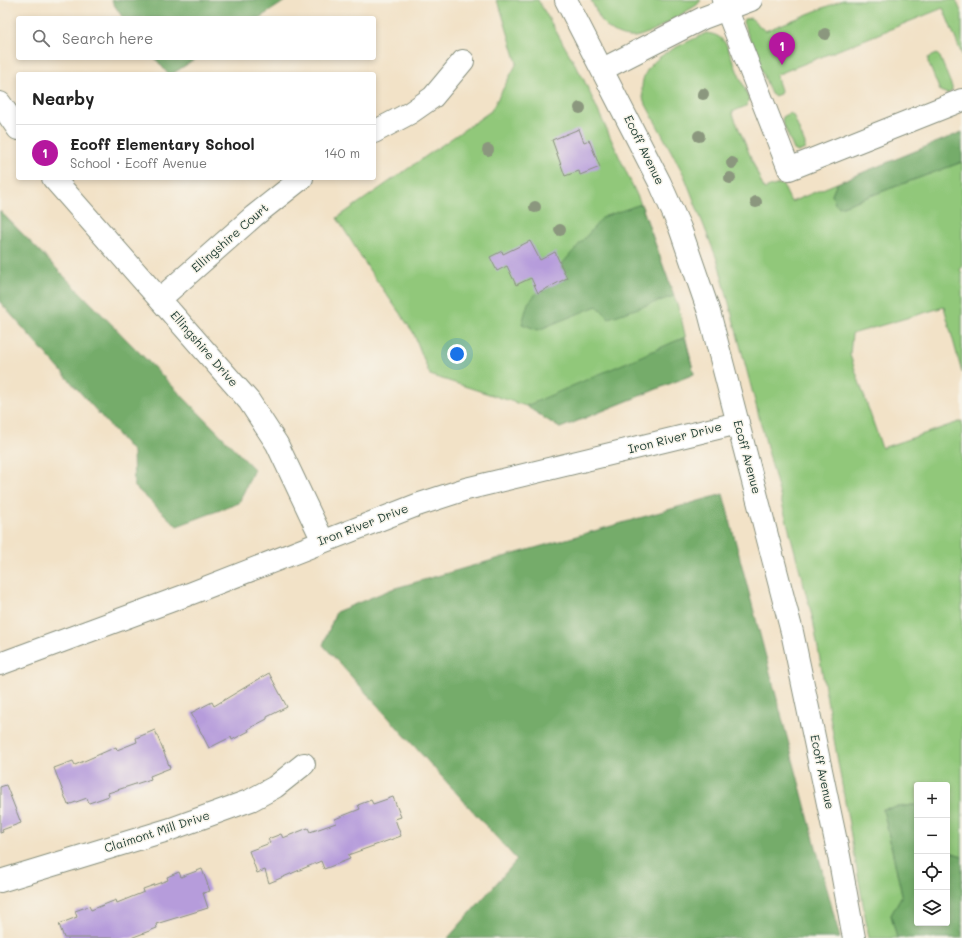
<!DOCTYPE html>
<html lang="en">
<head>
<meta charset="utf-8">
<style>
  :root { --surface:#fff; --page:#f6f6f6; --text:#222; --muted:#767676; --line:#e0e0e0; --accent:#b5179e }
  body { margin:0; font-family:Mali,sans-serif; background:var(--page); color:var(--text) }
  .controls { position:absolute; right:12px; bottom:12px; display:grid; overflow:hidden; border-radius:4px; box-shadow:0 2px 6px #0003 }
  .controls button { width:36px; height:36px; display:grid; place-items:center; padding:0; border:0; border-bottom:1px solid var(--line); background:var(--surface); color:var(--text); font:20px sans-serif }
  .you { position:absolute; left:457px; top:354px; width:14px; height:14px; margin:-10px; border:3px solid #fff; border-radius:50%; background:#1a73e8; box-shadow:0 0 0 6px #1a73e833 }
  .badge { display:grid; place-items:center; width:26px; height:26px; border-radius:50%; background:var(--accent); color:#fff; font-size:13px; font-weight:700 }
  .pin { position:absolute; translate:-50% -33px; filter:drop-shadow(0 1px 2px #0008) }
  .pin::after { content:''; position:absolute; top:21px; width:14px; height:12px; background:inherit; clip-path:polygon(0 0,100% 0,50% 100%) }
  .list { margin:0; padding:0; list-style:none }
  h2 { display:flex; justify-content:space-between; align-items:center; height:52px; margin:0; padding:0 16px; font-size:17px }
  h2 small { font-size:13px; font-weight:400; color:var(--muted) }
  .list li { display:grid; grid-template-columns:26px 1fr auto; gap:12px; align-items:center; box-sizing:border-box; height:56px; padding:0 16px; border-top:1px solid var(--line) }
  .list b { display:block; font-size:15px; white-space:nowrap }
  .list p { margin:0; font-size:13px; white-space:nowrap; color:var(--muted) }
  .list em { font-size:13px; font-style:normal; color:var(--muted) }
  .icon { flex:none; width:22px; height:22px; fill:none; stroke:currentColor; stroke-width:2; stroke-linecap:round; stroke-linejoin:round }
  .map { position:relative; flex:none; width:962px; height:938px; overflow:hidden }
  .search { position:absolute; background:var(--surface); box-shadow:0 2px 6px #0003; left:16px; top:16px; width:360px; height:44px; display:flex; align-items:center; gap:10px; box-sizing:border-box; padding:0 14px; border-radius:4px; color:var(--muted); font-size:15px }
  .panel { position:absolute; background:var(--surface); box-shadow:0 2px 6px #0003; left:16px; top:72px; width:360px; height:108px; border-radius:4px }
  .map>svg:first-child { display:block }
  .green { fill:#91c87a; stroke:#588257 }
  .forest { fill:#74ac6a; stroke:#4a744f }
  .building { fill:#b69cdb }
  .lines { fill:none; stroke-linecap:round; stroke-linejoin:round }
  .minor-casing { stroke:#88907e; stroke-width:24 }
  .minor { stroke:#fff; stroke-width:22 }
  .tree { fill:#8b977e }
  .labels { text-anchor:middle; stroke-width:3; stroke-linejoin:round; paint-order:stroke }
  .street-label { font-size:12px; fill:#1f3d34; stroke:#f7f3e8 }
</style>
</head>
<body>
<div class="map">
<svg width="962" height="938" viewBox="0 0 962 938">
  <rect width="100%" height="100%" fill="#f7f3e8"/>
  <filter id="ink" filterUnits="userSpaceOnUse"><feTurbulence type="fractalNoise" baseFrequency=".025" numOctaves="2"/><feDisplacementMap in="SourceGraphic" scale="8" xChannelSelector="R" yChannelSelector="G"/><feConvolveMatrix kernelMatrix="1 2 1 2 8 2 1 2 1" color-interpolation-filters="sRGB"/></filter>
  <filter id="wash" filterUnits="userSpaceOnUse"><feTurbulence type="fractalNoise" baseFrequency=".012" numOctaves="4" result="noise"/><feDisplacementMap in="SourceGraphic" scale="16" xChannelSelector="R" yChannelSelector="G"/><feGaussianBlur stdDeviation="0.9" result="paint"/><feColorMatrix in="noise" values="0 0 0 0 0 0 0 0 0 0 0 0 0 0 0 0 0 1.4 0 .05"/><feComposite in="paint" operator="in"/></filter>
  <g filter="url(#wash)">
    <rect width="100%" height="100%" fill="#f2e2c7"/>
    <g class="green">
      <path d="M496 0H538L583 78 641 204 680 313 694 374 560 428 526 406 430 375 413 332 370 271 337 218 491 111 517 63 500 7Z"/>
      <path d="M591 0H701L697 5C683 13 649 36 634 37 623 38 612 33 604 24 599 18 595 8 591 0Z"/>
      <path d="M843 0H956L962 14V55L943 8 776 75 781 90 780 94 774 96 771 94 743 22 744 19 751 18 765 31Z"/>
      <path d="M706 33C715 34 720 36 726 44L749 99 746 106 732 112 764 189 779 184 783 185 791 202 837 183 832 195 840 207 962 162V265L960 269 962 275V373L944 307 852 334 850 355 882 448 962 421V856L947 851V785H917V806L913 805 883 809 902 895 891 915 897 938H869L813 620 718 262 684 175 644 101C632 60 677 48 706 33Z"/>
      <path d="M937 54 940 57 952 87V91L948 94 940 91 928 62V58Z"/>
      <path d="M790 113 793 115 805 144V149L798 152 794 150 782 121 783 117Z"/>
    </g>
    <g class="forest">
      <path d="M111 0H287L259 18H123Z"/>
      <path d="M155 58H197L172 74H168Z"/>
      <path d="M962 132V162L840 207 835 204 832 195 837 183Z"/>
      <path d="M641 204 674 296 609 318 597 306 538 330 522 324 528 303 603 217Z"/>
      <path d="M0 211 254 469 239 503 177 526 134 486 133 452 0 302Z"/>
      <path d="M685 337 694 374 560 428 526 406Z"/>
      <path d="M723 494 840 938H448L517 860 323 645 336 612 392 589Z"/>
      <path d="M913 805 917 806V923H947V851L962 856V938H897L891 915 902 895 883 809Z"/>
    </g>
    <g id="blocks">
      <g class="building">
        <path d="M579 129 584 142 589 140 600 167 580 175 579 171 565 176 552 140Z"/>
        <path d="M530 241 540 260 555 252 567 278 538 293 531 278 516 285 507 266 497 271 490 257 502 251 503 254Z"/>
        <path d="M269 673 287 707 267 717V719L248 729 249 731 232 740 231 737 209 748 191 713 212 702 214 706Z"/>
        <path d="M155 730 170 768 150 776 151 779 108 793 109 796 89 803 87 798 68 805 54 768 73 761 75 765 116 747 117 750 137 742 136 738Z"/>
        <path d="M6 785 21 823 2 830 3 832 0 833V787Z"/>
        <path d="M393 797 401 817 395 819 401 836 348 855 350 859 324 869 321 861 269 883 265 870 257 873 249 851 270 843 268 839 281 834 283 838 308 828 310 832 336 823 335 819 360 809 358 805 371 800 373 804Z"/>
        <path d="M202 869 210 891 203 893 208 908 156 924 157 928 131 938H64L59 924 77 917 75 911 89 906 91 910 116 900 117 903 144 892 143 889 168 880 167 877 179 872 181 877Z"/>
      </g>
    </g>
  </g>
  <g filter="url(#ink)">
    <use href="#blocks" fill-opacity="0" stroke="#88907e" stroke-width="1"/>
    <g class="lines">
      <defs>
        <g id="minor">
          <path d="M566 0 660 183 680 228 709 312 792 632 839 856 854 938"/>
          <path d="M723 0 789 169 962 100"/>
          <path d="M603 69 703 18 751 0"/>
          <path d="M0 103 18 129"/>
          <path d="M374 132 410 113 433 97 463 61"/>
          <path d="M53 178 249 401 277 444 323 541"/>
          <path d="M160 299 254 216 302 178"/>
          <path d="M0 664 192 593 417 505 466 489 738 423"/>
          <path d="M0 881 171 829 251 800 275 787 304 764"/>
        </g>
      </defs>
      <use href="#minor" class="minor-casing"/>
      <use href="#minor" class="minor"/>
    </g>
    <g class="tree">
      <circle cx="825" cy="34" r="6"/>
      <circle cx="785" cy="49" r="6"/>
      <circle cx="703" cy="94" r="6"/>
      <circle cx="580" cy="108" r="6"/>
      <circle cx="699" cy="136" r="6"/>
      <circle cx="488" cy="150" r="6"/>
      <circle cx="732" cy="163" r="6"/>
      <circle cx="730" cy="178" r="6"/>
      <circle cx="756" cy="202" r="6"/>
      <circle cx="535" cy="207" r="6"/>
      <circle cx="560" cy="230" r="6"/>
    </g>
  </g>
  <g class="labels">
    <g class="street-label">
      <text transform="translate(644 150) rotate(64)" y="4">Ecoff Avenue</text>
      <text transform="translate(230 238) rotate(-41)" y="4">Ellingshire Court</text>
      <text transform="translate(204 349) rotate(49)" y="4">Ellingshire Drive</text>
      <text transform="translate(675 438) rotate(-14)" y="4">Iron River Drive</text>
      <text transform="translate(747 457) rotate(75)" y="4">Ecoff Avenue</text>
      <text transform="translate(363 525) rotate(-21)" y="4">Iron River Drive</text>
      <text transform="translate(822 772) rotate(78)" y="4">Ecoff Avenue</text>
      <text transform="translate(157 832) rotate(-18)" y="4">Claimont Mill Drive</text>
    </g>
  </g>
</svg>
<div class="controls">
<button>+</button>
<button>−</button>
<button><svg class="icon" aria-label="locate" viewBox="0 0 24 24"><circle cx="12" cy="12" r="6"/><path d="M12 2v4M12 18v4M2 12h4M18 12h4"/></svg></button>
<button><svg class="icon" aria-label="layers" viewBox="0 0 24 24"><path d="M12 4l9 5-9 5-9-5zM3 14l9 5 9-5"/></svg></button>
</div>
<div class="you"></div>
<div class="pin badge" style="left:782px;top:65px">1</div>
<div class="search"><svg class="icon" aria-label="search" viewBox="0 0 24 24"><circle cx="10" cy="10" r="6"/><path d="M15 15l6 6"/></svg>Search here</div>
<section class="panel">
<h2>Nearby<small></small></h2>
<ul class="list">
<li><span class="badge">1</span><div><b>Ecoff Elementary School</b><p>School · Ecoff Avenue</p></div><em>140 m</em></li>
</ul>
</section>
</div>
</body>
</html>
